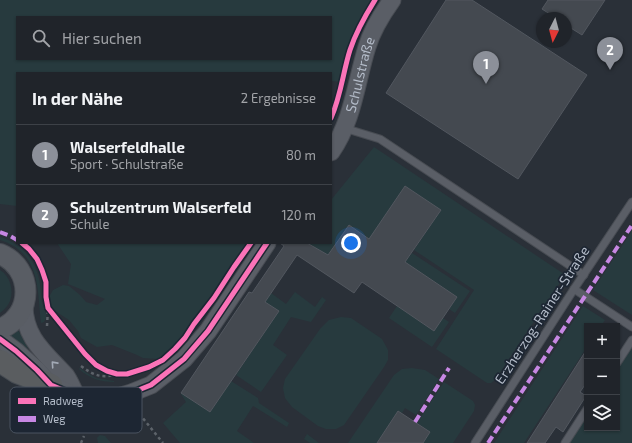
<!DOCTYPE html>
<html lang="de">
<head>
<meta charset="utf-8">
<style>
  :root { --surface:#20242a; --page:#2d3036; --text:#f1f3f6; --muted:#a2a4a8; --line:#3d4147; --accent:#8c9099 }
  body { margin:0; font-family:"Exo 2",sans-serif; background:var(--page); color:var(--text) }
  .controls { position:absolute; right:12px; bottom:12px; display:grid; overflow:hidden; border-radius:0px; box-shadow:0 1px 3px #0004 }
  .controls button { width:36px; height:36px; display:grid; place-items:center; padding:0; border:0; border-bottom:1px solid var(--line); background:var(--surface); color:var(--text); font:20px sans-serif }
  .compass { position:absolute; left:536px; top:12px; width:36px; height:36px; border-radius:50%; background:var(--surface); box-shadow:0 1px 3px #0004; rotate:186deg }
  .you { position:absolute; left:351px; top:243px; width:14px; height:14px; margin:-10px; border:3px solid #fff; border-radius:50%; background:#1a73e8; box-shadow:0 0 0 6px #1a73e833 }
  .badge { display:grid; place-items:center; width:26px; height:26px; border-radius:50%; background:var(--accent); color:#fff; font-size:13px; font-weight:700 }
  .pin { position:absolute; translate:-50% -33px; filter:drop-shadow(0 1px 2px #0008) }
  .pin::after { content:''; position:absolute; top:21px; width:14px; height:12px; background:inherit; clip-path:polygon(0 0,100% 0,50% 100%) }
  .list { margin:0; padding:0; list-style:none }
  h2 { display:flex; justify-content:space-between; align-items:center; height:52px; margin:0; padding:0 16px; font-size:17px }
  h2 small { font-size:13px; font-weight:400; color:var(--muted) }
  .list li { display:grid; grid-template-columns:26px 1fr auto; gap:12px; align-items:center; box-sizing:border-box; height:60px; padding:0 16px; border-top:1px solid var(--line) }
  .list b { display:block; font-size:15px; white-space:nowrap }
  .list p { margin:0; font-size:13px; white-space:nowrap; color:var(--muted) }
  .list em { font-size:13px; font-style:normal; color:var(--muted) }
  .icon { flex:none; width:22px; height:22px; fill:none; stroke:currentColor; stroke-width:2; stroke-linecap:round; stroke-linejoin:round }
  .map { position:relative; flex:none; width:632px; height:443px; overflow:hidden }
  .search { position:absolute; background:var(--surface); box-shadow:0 1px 3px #0004; left:16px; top:16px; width:316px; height:44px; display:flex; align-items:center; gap:10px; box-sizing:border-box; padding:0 14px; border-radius:0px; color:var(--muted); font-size:15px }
  .panel { position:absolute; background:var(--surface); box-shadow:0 1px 3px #0004; left:16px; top:72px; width:316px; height:172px; border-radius:0px }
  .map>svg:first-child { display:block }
  .green { fill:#273a3e; fill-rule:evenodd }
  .building { fill:#444950; stroke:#52575f }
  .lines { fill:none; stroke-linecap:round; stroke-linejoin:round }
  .service-casing { stroke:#484c53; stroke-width:9 }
  .tertiary-casing { stroke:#484c53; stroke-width:19 }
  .secondary-casing { stroke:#484c53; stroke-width:22 }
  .motorway-casing { stroke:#474c53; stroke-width:24 }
  .path { stroke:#5d636a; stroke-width:2.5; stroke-dasharray:3 3; stroke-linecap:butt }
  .service { stroke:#5a5e66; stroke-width:7 }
  .tertiary { stroke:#5a5e66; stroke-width:17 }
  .secondary { stroke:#595d64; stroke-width:20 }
  .motorway { stroke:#5a5d60; stroke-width:22 }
  .quiet { stroke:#c787e3; stroke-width:4; stroke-dasharray:8 4; stroke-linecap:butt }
  .cycleway-casing { stroke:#1d2633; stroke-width:8 }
  .cycleway { stroke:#fb73b8; stroke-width:5 }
  .oneway { stroke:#a2a9b5 }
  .labels { text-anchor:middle; stroke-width:3.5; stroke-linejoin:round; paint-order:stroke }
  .street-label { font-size:14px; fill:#b4bcc9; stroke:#1d2633 }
  .key { fill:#1d2633; stroke:#4a5360; stroke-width:1 }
  .key-label { font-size:11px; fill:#b4bcc9 }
</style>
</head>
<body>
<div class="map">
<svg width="632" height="443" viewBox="0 0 632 443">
  <rect width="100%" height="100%" fill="#2a3038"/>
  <g class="green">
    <path d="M0 0H376L364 19 357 33 354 44 350 64 342 82 331 81V73H17V206L0 204ZM17 17H331V59H17Z"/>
    <path d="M374 147 564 274 563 278 495 380 491 383H487L436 349 474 290 414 250 441 210 405 186 380 223 387 251 349 225 328 255 307 243H331V200Z"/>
    <path d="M632 231V315L593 290Z"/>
    <path d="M0 237C22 243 37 262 40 284 41 290 41 296 42 302 44 310 49 315 44 322L41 323C37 289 41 253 0 240Z"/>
    <path d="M57 243H248L233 266 223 284 209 305 189 339 169 354 158 359 143 358 137 355 112 345 97 347 81 338 78 331 69 320 49 307 48 299 53 290 63 285 69 286 80 295 86 302 97 305 105 299 68 284 71 264Z"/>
    <path d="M412 253 470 291 455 313 449 309 457 297 405 262Z"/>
    <path d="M0 270C10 276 14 290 10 301 8 306 4 310 0 313Z"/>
    <path d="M295 292 315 307 322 297 326 300 311 322 291 317 273 345 287 355 261 392 236 375 278 312 265 302 271 293 286 304Z"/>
    <path d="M397 306 434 331 443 318 449 322 432 347 389 318Z"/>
    <path d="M583 306 605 320 601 326H587V347L524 443H494Z"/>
    <path d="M341 317 351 318 382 339 388 350V360L384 367 344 425 336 429H326L318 426 292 407 285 398 283 388 285 379 320 329 329 320Z"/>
    <path d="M18 330 27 346 28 349 27 350 8 337Z"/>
    <path d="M632 340V443H565L587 409V428H617V363Z"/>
    <path d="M80 368 87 373 96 378 114 381V382C100 382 89 378 79 369Z"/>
    <path d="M412 368 425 370 439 379 416 415 405 408 402 413 398 411 377 443H348L394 375 402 369Z"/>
    <path d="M231 381 258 398 259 403 289 423 287 427 253 406 237 431 254 443H180L163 423 186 402 181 394V393L210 412Z"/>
    <path d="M444 382 473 401 475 405 474 411 453 443H423L430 432 417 423Z"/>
    <path d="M307 434 319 443H310L304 439Z"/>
    <path d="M100 435 105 436 111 443H98L97 438Z"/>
  </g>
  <g class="building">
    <path d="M446 0H472L587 75 518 179 386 93Z"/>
    <path d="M548 0H605L582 35 566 25V18H556L542 9Z"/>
    <path d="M405 186 441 210 405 262 457 297 434 331 362 282 354 293 297 255 265 302 279 311 210 412 181 393 249 292 252 293 284 246 280 243H307L328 255 349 225 369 239Z"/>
    <path d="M587 349V382L580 392 586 396 563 432 556 427 545 443H527Z"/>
    <path d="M398 411 430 432 423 443H377Z"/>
  </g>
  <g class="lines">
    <defs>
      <g id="service">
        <path d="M344 128 380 139 584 275"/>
        <path d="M574 289 632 327"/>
        <path d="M617 363 632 340"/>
        <path d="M475 443 574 289 632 202"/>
        <path d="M565 443 587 409"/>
      </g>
      <g id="tertiary">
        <path id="s1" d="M331 152C353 121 356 82 367 47 372 30 382 14 392 0"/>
        <path d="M24 305C24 338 45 353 66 376 70 382 73 389 76 396"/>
        <path d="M0 339 16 351 37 370 51 385 89 401H104L131 393 151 385 184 359 208 331 267 243"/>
      </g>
      <path id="secondary" d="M0 254C34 268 34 316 0 329"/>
      <path id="motorway" d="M0 361 17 372 51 385"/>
    </defs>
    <use href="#service" class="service-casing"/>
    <use href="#tertiary" class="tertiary-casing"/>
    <use href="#secondary" class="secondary-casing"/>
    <use href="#motorway" class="motorway-casing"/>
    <g class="path">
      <path d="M47 326 48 308"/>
      <path d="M81 366C93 375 102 379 117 374"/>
      <path d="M136 409 137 411 163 443"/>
      <path d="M81 443 84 436"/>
    </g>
    <use href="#service" class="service"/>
    <use href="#tertiary" class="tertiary"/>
    <use href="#secondary" class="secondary"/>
    <use href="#motorway" class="motorway"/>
    <g class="quiet">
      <path d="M0 232 10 236 17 240"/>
      <path d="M415 422 449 368"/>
      <path d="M488 443 632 225"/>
    </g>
    <defs>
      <g id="cycleway">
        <path d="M331 118C341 96 343 72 350 50 356 32 365 16 375 0"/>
        <path d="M22 243 29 249 37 259 42 270 46 282V297L48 308 85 354 96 365 107 371 117 374H127L149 367 163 360 175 349 185 338 194 324 214 298 234 267 251 243"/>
        <path d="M0 339 16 351 37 370 51 385 89 401H104L131 393 151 385 184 359 208 331 267 243"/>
      </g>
    </defs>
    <use href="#cycleway" class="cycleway-casing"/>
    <use href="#cycleway" class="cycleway"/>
  </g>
  <defs><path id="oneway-chevron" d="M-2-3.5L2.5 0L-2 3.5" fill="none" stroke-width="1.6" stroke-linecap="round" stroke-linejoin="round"/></defs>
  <use class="oneway" href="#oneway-chevron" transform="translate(54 364) rotate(-132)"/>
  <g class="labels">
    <g class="street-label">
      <text dy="5" stroke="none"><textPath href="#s1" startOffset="83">Schulstraße</textPath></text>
      <text transform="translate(542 315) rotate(-57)" y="5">Erzherzog-Rainer-Straße</text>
    </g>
  </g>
  <rect x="10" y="387" width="132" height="46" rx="6" class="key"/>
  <rect x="18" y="398" width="18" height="6" fill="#fb73b8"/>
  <rect x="18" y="416" width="18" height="6" fill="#c787e3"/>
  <g class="key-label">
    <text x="43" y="405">Radweg</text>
    <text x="43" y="423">Weg</text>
  </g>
</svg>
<div class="controls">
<button>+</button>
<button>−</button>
<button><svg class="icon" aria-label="layers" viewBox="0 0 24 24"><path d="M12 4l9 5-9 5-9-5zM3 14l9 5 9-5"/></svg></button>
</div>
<svg class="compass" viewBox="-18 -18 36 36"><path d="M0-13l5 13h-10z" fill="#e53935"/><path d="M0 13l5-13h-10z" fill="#a2a4a8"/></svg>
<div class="you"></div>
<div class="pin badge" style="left:486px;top:84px">1</div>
<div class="pin badge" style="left:610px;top:70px">2</div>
<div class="search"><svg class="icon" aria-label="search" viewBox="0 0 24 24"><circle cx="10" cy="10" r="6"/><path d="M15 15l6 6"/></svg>Hier suchen</div>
<section class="panel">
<h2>In der Nähe<small>2 Ergebnisse</small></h2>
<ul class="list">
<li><span class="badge">1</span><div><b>Walserfeldhalle</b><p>Sport · Schulstraße</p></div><em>80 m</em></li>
<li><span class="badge">2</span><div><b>Schulzentrum Walserfeld</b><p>Schule</p></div><em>120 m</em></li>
</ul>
</section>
</div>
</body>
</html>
